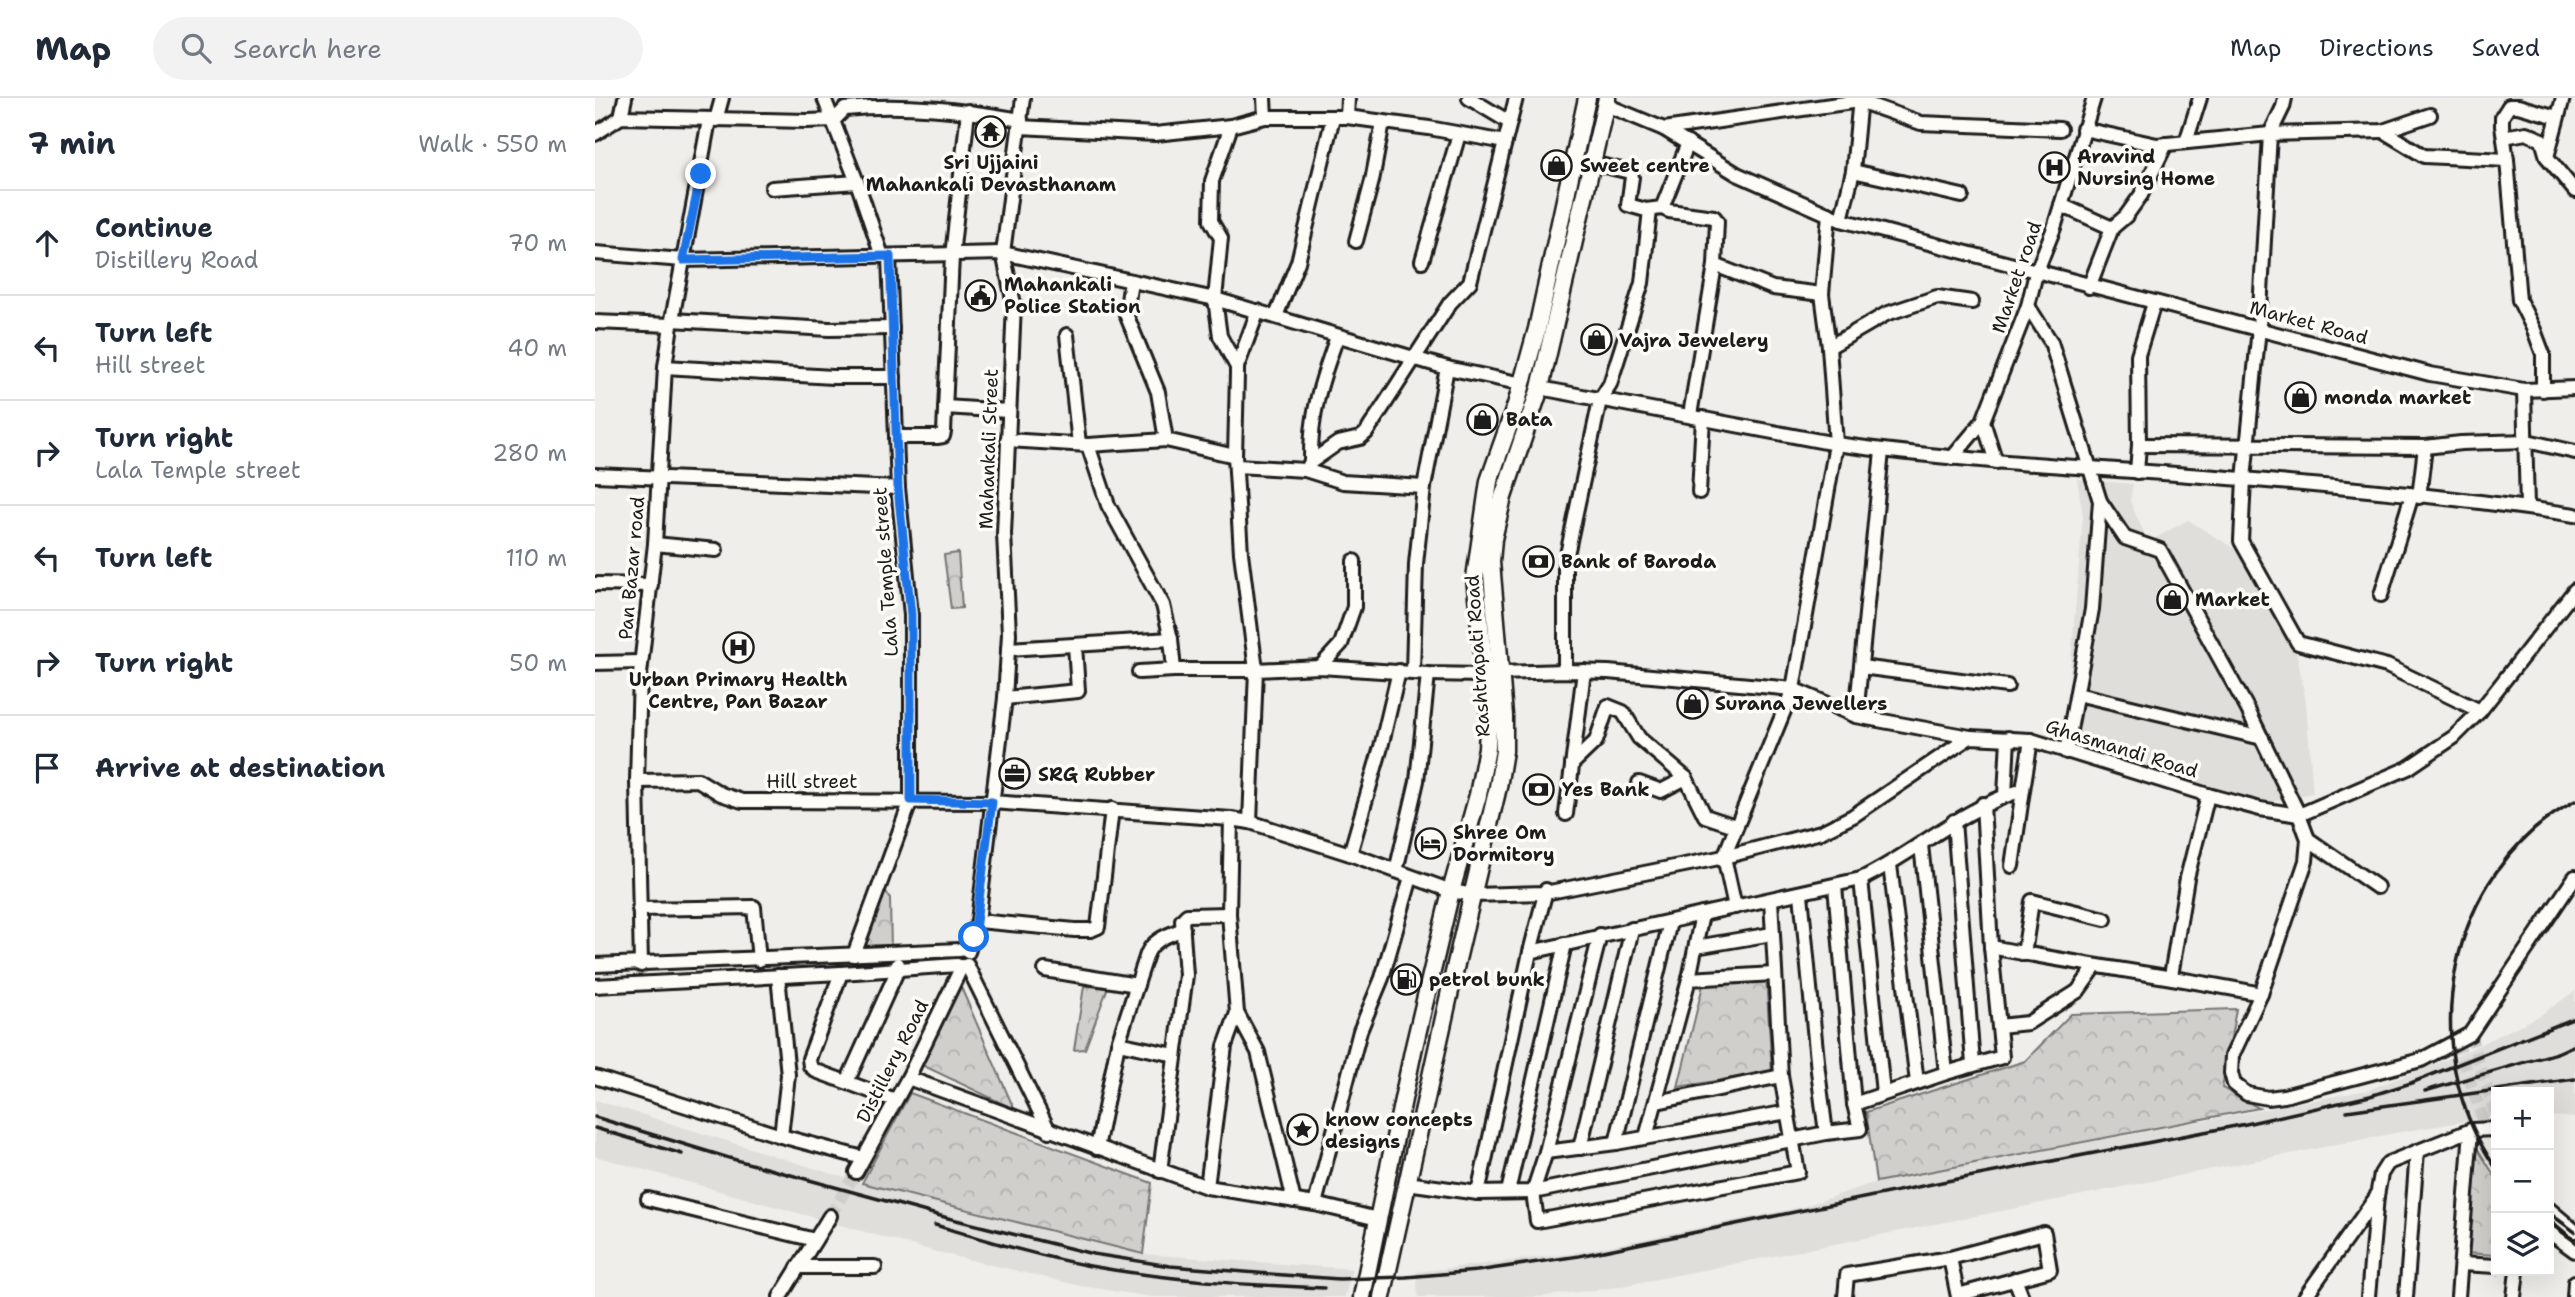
<!DOCTYPE html>
<html lang="en">
<head>
<meta charset="utf-8">
<style>
  :root { --surface:#fff; --page:#f2f2f3; --text:#1f2937; --muted:#747a83; --line:#e0e1e3 }
  body { margin:0; font-family:"Shantell Sans",sans-serif; background:var(--page); color:var(--text) }
  .controls { position:absolute; right:21px; bottom:21px; display:grid; overflow:hidden; border-radius:0px; box-shadow:0 7px 28px #0002 }
  .controls button { width:63px; height:63px; display:grid; place-items:center; padding:0; border:0; border-bottom:2px solid var(--line); background:var(--surface); color:var(--text); font:35px sans-serif }
  .stop { position:absolute; width:21px; height:21px; margin:-16px; border:5px solid #1a73e8; border-radius:50%; background:#fff }
  .stop.end { background:#1a73e8; border-color:#fff; box-shadow:0 2px 7px #0008 }
  .list { margin:0; padding:0; list-style:none }
  h2 { display:flex; justify-content:space-between; align-items:center; height:91px; margin:0; padding:0 28px; font-size:30px }
  h2 small { font-size:23px; font-weight:400; color:var(--muted) }
  .list li { display:grid; grid-template-columns:46px 1fr auto; gap:21px; align-items:center; box-sizing:border-box; height:105px; padding:0 28px; border-top:2px solid var(--line) }
  .list b { display:block; font-size:26px; white-space:nowrap }
  .list p { margin:0; font-size:23px; white-space:nowrap; color:var(--muted) }
  .list em { font-size:23px; font-style:normal; color:var(--muted) }
  .icon { flex:none; width:38px; height:38px; fill:none; stroke:currentColor; stroke-width:2; stroke-linecap:round; stroke-linejoin:round }
  .map { position:relative; flex:none; width:1980px; height:1199px; overflow:hidden }
  header { display:flex; align-items:center; gap:42px; box-sizing:border-box; height:98px; padding:0 35px; background:var(--surface); border-bottom:2px solid var(--line) }
  header strong { font-size:33px }
  nav { display:flex; gap:38px; margin-inline-start:auto; font-size:24px }
  .search { width:490px; height:63px; background:var(--page); display:flex; align-items:center; gap:18px; box-sizing:border-box; padding:0 24px; border-radius:38px; color:var(--muted); font-size:26px }
  main { display:flex }
  aside { flex:1; background:var(--surface) }
  .map>svg:first-child { display:block }
  .built { fill:#e0deda }
  .park { fill:url(#park-crowns); stroke:#767674; stroke-width:2 }
  .lines { fill:none; stroke-linecap:round; stroke-linejoin:round }
  .minor-tunnel { stroke:#d0cecb; stroke-width:12; stroke-dasharray:12 6; stroke-linecap:butt }
  .minor-casing { stroke:#1c1c1c; stroke-width:18 }
  .major-casing { stroke:#1c1c1c; stroke-width:21 }
  .minor { stroke:#fdfcf7; stroke-width:12 }
  .major { stroke:#fdfcf7; stroke-width:16 }
  .rail { stroke:#1c1c1c; stroke-width:3.5 }
  .route { stroke:#1a73e8; stroke-width:9 }
  .labels { text-anchor:middle; stroke-width:7; stroke-linejoin:round; paint-order:stroke }
  .poi-label { font-size:19px; font-weight:bold; fill:#1c1c1c; stroke:#fdfcf7; text-anchor:start }
  .street-label { font-size:19px; fill:#1c1c1c; stroke:#fdfcf7 }
</style>
</head>
<body>
<header>
<strong>Map</strong>
<div class="search"><svg class="icon" aria-label="search" viewBox="0 0 24 24"><circle cx="10" cy="10" r="6"/><path d="M15 15l6 6"/></svg>Search here</div>
<nav><a>Map</a><a>Directions</a><a>Saved</a></nav>
</header>
<main>
<aside>
<h2>7 min<small>Walk · 550 m</small></h2>
<ul class="list">
<li><svg class="icon" aria-label="ahead" viewBox="0 0 24 24"><path d="M12 20V5M6 11l6-6 6 6"/></svg><div><b>Continue</b><p>Distillery Road</p></div><em>70 m</em></li>
<li><svg class="icon" aria-label="left" viewBox="0 0 24 24"><path d="M17 20v-9H6M10 6l-5 5 5 5"/></svg><div><b>Turn left</b><p>Hill street</p></div><em>40 m</em></li>
<li><svg class="icon" aria-label="right" viewBox="0 0 24 24"><path d="M7 20v-9h11M14 6l5 5-5 5"/></svg><div><b>Turn right</b><p>Lala Temple street</p></div><em>280 m</em></li>
<li><svg class="icon" aria-label="left" viewBox="0 0 24 24"><path d="M17 20v-9H6M10 6l-5 5 5 5"/></svg><div><b>Turn left</b></div><em>110 m</em></li>
<li><svg class="icon" aria-label="right" viewBox="0 0 24 24"><path d="M7 20v-9h11M14 6l5 5-5 5"/></svg><div><b>Turn right</b></div><em>50 m</em></li>
<li><svg class="icon" aria-label="arrive" viewBox="0 0 24 24"><path d="M6 21V4h12l-3 4 3 4H6"/></svg><div><b>Arrive at destination</b></div></li>
</ul>
</aside>
<div class="map">
<svg width="1980" height="1199" viewBox="0 0 1980 1199">
  <defs>
    <pattern id="park-crowns" width="20" height="18" patternUnits="userSpaceOnUse" patternTransform="scale(1.75)"><rect width="20" height="18" fill="#d0cfcc"/><path d="M2 6a3 3 0 1 1 6 0M12 15a3 3 0 1 1 6 0" fill="none" stroke="#b2b1af"/></pattern>
  </defs>
  <rect width="100%" height="100%" fill="#f0eeea"/>
  <filter id="ink" filterUnits="userSpaceOnUse"><feTurbulence type="fractalNoise" baseFrequency=".0143" numOctaves="2"/><feDisplacementMap in="SourceGraphic" scale="14" xChannelSelector="R" yChannelSelector="G"/><feConvolveMatrix kernelMatrix="1 2 1 2 8 2 1 2 1" color-interpolation-filters="sRGB"/></filter>
  <g filter="url(#ink)">
    <g class="built">
      <path d="M1482 381 1538 386 1535 403 1553 444 1593 422 1648 456 1700 547 1711 604 1718 695 1673 704 1642 701 1469 646 1488 418Z"/>
      <path d="M1980 893V1020L1954 1018V994H1901V1018L1800 1035 1017 1190 942 1199H823L821 1174 980 1155 1207 1109 1281 1084 1773 992 1861 958 1944 918Z"/>
      <path d="M0 1002 267 1085 548 1156 757 1171 750 1199H557L486 1188 341 1154 0 1058Z"/>
    </g>
    <g class="park">
      <path d="M363 455 367 510 356 511 349 457Z"/>
      <path d="M285 784 295 800 296 853H263Z"/>
      <path d="M1171 880 1177 974 1083 989 1109 883Z"/>
      <path d="M365 887 419 1011 327 967Z"/>
      <path d="M489 888 513 889 490 951 479 952Z"/>
      <path d="M1641 911 1627 990 1664 1010 1281 1084 1271 1014 1430 963 1476 916Z"/>
      <path d="M315 995 557 1085 548 1156 267 1085Z"/>
      <path d="M1879 1045 1901 1080V1157L1868 1155Z"/>
    </g>
    <g class="lines">
      <g class="minor-tunnel">
        <path d="M1875 936 1901 1018"/>
        <path d="M1862 943 1890 1028 1901 1029"/>
        <path d="M235 1118 261 1074"/>
      </g>
      <defs>
        <g id="minor">
          <path d="M229 0 262 84 287 158"/>
          <path d="M669 0 670 19"/>
          <path d="M874 0 914 24"/>
          <path d="M1690 0 1688 9 1675 36 1664 230 1649 381 1646 443 1703 545 1792 568 1885 613"/>
          <path d="M1011 7 1069 31 1142 76 1246 122 1835 276 1929 292 1980 290"/>
          <path d="M26 19 30 0"/>
          <path d="M752 19 753 0"/>
          <path d="M121 22 127 0"/>
          <path d="M636 28 617 83 616 123 626 140 620 201 625 238 642 269V276L640 358 646 455 661 572 655 724"/>
          <path d="M425 29 560 36 636 28 670 19H752L834 30 910 44 921 0"/>
          <path d="M1069 31 1264 3 1326 25 1465 31"/>
          <path d="M1488 31 1562 47 1675 36 1788 33 1835 17"/>
          <path d="M1788 33 1829 58 1912 62"/>
          <path d="M0 36 26 19 212 23 239 22 250 11C309 5 367 12 426 22"/>
          <path d="M1909 39 1931 35 1947 42 1952 59 1980 93"/>
          <path d="M1591 44 1605 0"/>
          <path d="M1952 59 1968 0"/>
          <path d="M997 65 1035 74 1037 79 1033 107 1051 112 1067 110 1093 45"/>
          <path d="M1258 73 1265 0"/>
          <path d="M177 90 262 84"/>
          <path d="M1466 107 1517 130"/>
          <path d="M1067 110 1074 113 1119 119 1122 123 1120 167"/>
          <path d="M1246 122 1258 73 1367 98"/>
          <path d="M761 143 777 83 788 24"/>
          <path d="M0 155 88 162 408 155 620 201 852 270 928 286"/>
          <path d="M827 163 864 36"/>
          <path d="M536 183 531 216 563 294 571 342"/>
          <path d="M1494 189 1517 130 1531 118 1546 97 1571 46"/>
          <path d="M1433 208 1456 244 1505 403 1497 511 1471 654"/>
          <path d="M681 218 703 164 738 19"/>
          <path d="M77 222 234 231 297 230"/>
          <path d="M0 224 76 227"/>
          <path d="M472 237 484 346"/>
          <path d="M1234 249 1291 216 1342 199 1377 204"/>
          <path d="M70 269 238 279H299"/>
          <path d="M642 269 663 213"/>
          <path d="M945 290 1241 346C1376 365 1512 370 1648 381 1758 390 1870 400 1980 417"/>
          <path d="M1929 292 1932 409"/>
          <path d="M1948 292V256L1939 232 1924 202 1912 62 1907 28V19L1914 8H1923L1962 19"/>
          <path d="M350 309 413 313"/>
          <path d="M1095 317 1120 167 1178 190 1227 196"/>
          <path d="M1388 323 1401 364"/>
          <path d="M301 339H342L348 338 349 334 357 158 373 13"/>
          <path d="M412 342 493 347 571 342 640 358"/>
          <path d="M493 347 513 407 568 507 576 541 579 572"/>
          <path d="M1544 347 1830 349 1866 345 1932 343 1980 354"/>
          <path d="M1357 360 1388 323 1433 208 1441 175 1459 130 1499 0"/>
          <path d="M716 364 743 345 765 340 771 335 855 205 875 184 910 44"/>
          <path d="M714 367 716 364C715 316 726 283 742 239"/>
          <path d="M641 368 710 372 748 384 829 389"/>
          <path d="M1542 374 1544 347 1543 257 1559 205"/>
          <path d="M0 377 303 390"/>
          <path d="M1104 394 1108 320"/>
          <path d="M1824 399 1830 349"/>
          <path d="M1505 403 1530 440 1565 452 1653 612 1704 717 1713 741 1711 763 1666 896 1637 958 1636 975 1639 986 1652 996 1673 1000 1689 998 1826 962 1875 936 1980 779"/>
          <path d="M60 446 121 452"/>
          <path d="M0 486 56 487"/>
          <path d="M1786 497 1817 397"/>
          <path d="M413 551 576 541"/>
          <path d="M0 565 46 564"/>
          <path d="M725 569 746 546 759 509V463"/>
          <path d="M1266 569 1412 588"/>
          <path d="M970 573V466L1005 302 1015 286 1047 185 1055 112"/>
          <path d="M544 574 579 572H661L725 569 833 576 888 577"/>
          <path d="M818 574 821 466 829 389 852 270"/>
          <path d="M904 575 970 573 1013 574 1198 591 1261 618 1375 639"/>
          <path d="M1482 596 1667 640"/>
          <path d="M410 600 483 593 480 547"/>
          <path d="M1261 618 1287 353"/>
          <path d="M977 666 1001 643 1013 608 1028 614 1044 640 1091 680 1110 718 1140 728"/>
          <path d="M42 683 103 682 126 696 147 703 397 704 636 721 655 724 755 756 856 793 879 797 950 795 1129 759 1226 734 1258 718 1375 639 1436 642 1613 697 1665 711 1704 717 1813 670 1859 639 1885 613 1980 492"/>
          <path d="M1044 685 1066 693 1091 680"/>
          <path d="M1410 697 1413 640"/>
          <path d="M971 716 989 573"/>
          <path d="M636 721 634 816 642 915 663 954 699 1103"/>
          <path d="M1359 723 1378 966"/>
          <path d="M1713 741 1782 789"/>
          <path d="M1326 747 1351 975"/>
          <path d="M755 756 786 649 804 573"/>
          <path d="M1295 767 1322 984"/>
          <path d="M1417 768 1428 692"/>
          <path d="M801 773 822 683 833 576"/>
          <path d="M1266 781 1288 995"/>
          <path d="M1240 788 1259 1006"/>
          <path d="M1140 809 1129 759 1198 591 1241 346 1234 249 1227 196 1234 116"/>
          <path d="M44 811 159 809 164 862"/>
          <path d="M383 823 480 832H496L503 829 517 711"/>
          <path d="M1005 837 951 1054 938 1094 942 1123 1203 1074 1186 978 1176 802"/>
          <path d="M1101 849 1177 836"/>
          <path d="M1396 849C1486 867 1577 878 1666 896"/>
          <path d="M373 854 383 823 410 600 414 536 409 436 419 206 408 155 428 0"/>
          <path d="M935 854 1266 781C1322 754 1367 710 1428 692L1436 642"/>
          <path d="M1429 856 1437 803 1510 821"/>
          <path d="M259 857 316 702V517L303 390 294 158"/>
          <path d="M0 867 365 852"/>
          <path d="M46 867 42 683 45 576 60 446 70 269 76 227 114 22"/>
          <path d="M372 867 454 1033"/>
          <path d="M450 872 542 887"/>
          <path d="M246 875 214 961 215 968 221 973 300 1002"/>
          <path d="M183 878 193 977 186 1038"/>
          <path d="M1576 878 1592 780 1613 697"/>
          <path d="M1094 881 1179 876"/>
          <path d="M0 888 246 875 362 867"/>
          <path d="M1404 928 1433 925 1483 893 1500 869"/>
          <path d="M523 945 580 957"/>
          <path d="M0 979 186 1038 268 1060"/>
          <path d="M313 980 612 1089 720 1106 783 1121"/>
          <path d="M252 984 303 871V866"/>
          <path d="M1062 1004 1186 978"/>
          <path d="M1231 1035 1265 1031 1259 1006 1351 975 1407 959 1396 849 1388 706"/>
          <path d="M1051 1039 1094 881 1107 816"/>
          <path d="M1021 1045 1075 824"/>
          <path d="M502 1050 523 945 552 856C558 841 574 837 588 831"/>
          <path d="M985 1050 1037 831"/>
          <path d="M951 1054 1021 1045 1193 1014"/>
          <path d="M565 1073 591 877 587 822 592 817 634 816"/>
          <path d="M261 1074 313 980 367 868"/>
          <path d="M812 1085 883 1095 938 1094 1231 1035 1223 973 1206 796"/>
          <path d="M612 1089 630 948 642 915"/>
          <path d="M913 1094 970 846"/>
          <path d="M883 1095 935 854 951 792"/>
          <path d="M53 1101 220 1142"/>
          <path d="M720 1106 765 933 787 880 816 779"/>
          <path d="M1954 1111 1980 1133"/>
          <path d="M1954 1134 1980 1153"/>
          <path d="M1355 1160 1363 1199"/>
          <path d="M1866 1166 1901 1168"/>
          <path d="M203 1169H280"/>
          <path d="M1420 1181 1427 1199"/>
          <path d="M185 1199 235 1118"/>
          <path d="M1250 1199 1252 1177 1355 1160 1449 1135 1455 1172 1363 1197"/>
          <path d="M1710 1199 1782 1098 1786 1076 1793 1065 1876 1032 1900 1031 1901 1034"/>
          <path d="M1773 1199 1782 1098"/>
          <path d="M1811 1199 1822 1053"/>
          <path d="M1863 1199 1876 1032"/>
          <path d="M1919 1199 1922 1173"/>
          <path d="M1979 1199 1980 1184"/>
        </g>
        <g id="major">
          <path d="M767 1199 818 953 856 793 883 697 892 650 894 613 880 480 894 383 921 307 942 231 992 0"/>
          <path d="M787 1199 861 866 903 689 909 653V618L896 464 898 441 908 399 945 290 1012 0"/>
        </g>
      </defs>
      <use href="#minor" class="minor-casing"/>
      <use href="#major" class="major-casing"/>
      <use href="#minor" class="minor"/>
      <use href="#major" class="major"/>
      <g class="rail">
        <path d="M1830 993 1962 955 1980 947"/>
        <path d="M1752 1013 1980 981"/>
        <path d="M0 1019 134 1060 353 1120 498 1156 575 1168 675 1176 744 1181 811 1179 882 1173 984 1158 1347 1084 1651 1026 1775 998 1816 985 1980 920"/>
        <path d="M0 1030 87 1056"/>
        <path d="M1901 1070C1818 954 1851 773 1980 703"/>
        <path d="M1954 1115 1980 1134"/>
        <path d="M340 1127C391 1142 442 1158 495 1168 572 1182 651 1187 729 1190"/>
      </g>
    </g>
  </g>
  <g class="lines" filter="url(#ink)">
    <path class="route" d="M106 76 88 162 295 158 303 390 316 517V702L397 704 379 839"/>
  </g>
  <defs>
    <symbol id="temple-ring" viewBox="-11 -11 22 22"><circle r="9.5" fill="#fdfcf7" stroke="#1c1c1c" stroke-width="1.5"/><path d="M0-6L5-2H3V0L6.5 2.5H4V6H1.5V3h-3V6H-4V2.5H-6.5L-3 0V-2H-5Z" fill="#1c1c1c"/></symbol>
    <symbol id="shop-ring" viewBox="-11 -11 22 22"><circle r="9.5" fill="#fdfcf7" stroke="#1c1c1c" stroke-width="1.5"/><path d="M-5-2.5h2.3a2.7 3.5 0 0 1 5.4 0H5L5.5 6h-11ZM-1.5-2.5h3a1.5 2.3 0 0 0-3 0Z" fill="#1c1c1c"/></symbol>
    <symbol id="hospital-ring" viewBox="-11 -11 22 22"><circle r="9.5" fill="#fdfcf7" stroke="#1c1c1c" stroke-width="1.5"/><path d="M-5-5h3v3.5h4V-5h3V5h-3V1.5h-4V5h-3Z" fill="#1c1c1c"/></symbol>
    <symbol id="civic-ring" viewBox="-11 -11 22 22"><circle r="9.5" fill="#fdfcf7" stroke="#1c1c1c" stroke-width="1.5"/><path d="M-.6-6.5H3V-4.5H.6V-3L4-1V1h2V6H-6V1h2V-1L-.6-3ZM-1.2 2.5V6h2.4V2.5Z" fill="#1c1c1c"/></symbol>
    <symbol id="bank-ring" viewBox="-11 -11 22 22"><circle r="9.5" fill="#fdfcf7" stroke="#1c1c1c" stroke-width="1.5"/><path d="M-6-4H6V4H-6ZM0-2.3a2.3 2.3 0 1 0 0 4.6a2.3 2.3 0 1 0 0-4.6Z" fill="#1c1c1c"/></symbol>
    <symbol id="office-ring" viewBox="-11 -11 22 22"><circle r="9.5" fill="#fdfcf7" stroke="#1c1c1c" stroke-width="1.5"/><path d="M-6-3h4V-5.5h4V-3h4V5H-6ZM-1-4.5V-3h2v-1.5ZM-6 0V1H6V0Z" fill="#1c1c1c"/></symbol>
    <symbol id="hotel-ring" viewBox="-11 -11 22 22"><circle r="9.5" fill="#fdfcf7" stroke="#1c1c1c" stroke-width="1.5"/><path d="M-6-4.5h1.5V1H6V5H4.5V3h-9V5H-6ZM-4 0a1.8 1.8 0 1 1 3.6 0ZM.5 0V-2.5h3Q6-2.5 6 0Z" fill="#1c1c1c"/></symbol>
    <symbol id="fuel-ring" viewBox="-11 -11 22 22"><circle r="9.5" fill="#fdfcf7" stroke="#1c1c1c" stroke-width="1.5"/><path d="M-5.5-6h7V0h2V4h1.3V-2.5L3-4.5l.8-.8L6-3V5H2.5V1h-1V6h-7ZM-4.2-4.7v3.2H.2V-4.7Z" fill="#1c1c1c"/></symbol>
    <symbol id="sight-ring" viewBox="-11 -11 22 22"><circle r="9.5" fill="#fdfcf7" stroke="#1c1c1c" stroke-width="1.5"/><path d="M0-6L1.8-2.2L6-1.7L2.9 1.2L3.7 5.4L0 3.3L-3.7 5.4L-2.9 1.2L-6-1.7L-1.8-2.2Z" fill="#1c1c1c"/></symbol>
  </defs>
  <g fill-rule="evenodd">
    <use href="#temple-ring" x="378" y="16" width="35" height="35"/>
    <use href="#shop-ring" x="944" y="50" width="35" height="35"/>
    <use href="#hospital-ring" x="1442" y="52" width="35" height="35"/>
    <use href="#civic-ring" x="368" y="180" width="35" height="35"/>
    <use href="#shop-ring" x="984" y="224" width="35" height="35"/>
    <use href="#shop-ring" x="1688" y="282" width="35" height="35"/>
    <use href="#shop-ring" x="870" y="304" width="35" height="35"/>
    <use href="#bank-ring" x="926" y="446" width="35" height="35"/>
    <use href="#shop-ring" x="1560" y="484" width="35" height="35"/>
    <use href="#hospital-ring" x="126" y="532" width="35" height="35"/>
    <use href="#shop-ring" x="1080" y="588" width="35" height="35"/>
    <use href="#office-ring" x="402" y="658" width="35" height="35"/>
    <use href="#bank-ring" x="926" y="674" width="35" height="35"/>
    <use href="#hotel-ring" x="818" y="728" width="35" height="35"/>
    <use href="#fuel-ring" x="794" y="864" width="35" height="35"/>
    <use href="#sight-ring" x="690" y="1014" width="35" height="35"/>
  </g>
  <g class="labels">
    <g class="poi-label">
      <text x="1482" y="65">Aravind<tspan x="1482" dy="22">Nursing Home</tspan></text>
      <text x="396" y="71" text-anchor="middle">Sri Ujjaini<tspan x="396" dy="22">Mahankali Devasthanam</tspan></text>
      <text x="985" y="74">Sweet centre</text>
      <text x="409" y="193">Mahankali<tspan x="409" dy="22">Police Station</tspan></text>
      <text x="1024" y="249">Vajra Jewelery</text>
      <text x="1729" y="306">monda market</text>
      <text x="911" y="328">Bata</text>
      <text x="966" y="470">Bank of Baroda</text>
      <text x="1600" y="508">Market</text>
      <text x="143" y="588" text-anchor="middle">Urban Primary Health<tspan x="143" dy="22">Centre, Pan Bazar</tspan></text>
      <text x="1120" y="612">Surana Jewellers</text>
      <text x="443" y="683">SRG Rubber</text>
      <text x="967" y="698">Yes Bank</text>
      <text x="858" y="741">Shree Om<tspan x="858" dy="22">Dormitory</tspan></text>
      <text x="834" y="888">petrol bunk</text>
      <text x="730" y="1028">know concepts<tspan x="730" dy="22">designs</tspan></text>
    </g>
    <g class="street-label">
      <text transform="translate(1421 179) rotate(-71)" y="7">Market road</text>
      <text transform="translate(1714 224) rotate(15)" y="7">Market Road</text>
      <text transform="translate(393 351) rotate(-88)" y="7">Mahankali Street</text>
      <text transform="translate(36 470) rotate(-85)" y="7">Pan Bazar road</text>
      <text transform="translate(290 474) rotate(-94)" y="7">Lala Temple street</text>
      <text transform="translate(882 558) rotate(-94)" y="7">Rashtrapati Road</text>
      <text transform="translate(1527 650) rotate(17)" y="7">Ghasmandi Road</text>
      <text x="217" y="690">Hill street</text>
      <text transform="translate(297 963) rotate(-63)" y="7">Distillery Road</text>
    </g>
  </g>
</svg>
<div class="controls">
<button>+</button>
<button>−</button>
<button><svg class="icon" aria-label="layers" viewBox="0 0 24 24"><path d="M12 4l9 5-9 5-9-5zM3 14l9 5 9-5"/></svg></button>
</div>
<div class="stop" style="left:379px;top:839px"></div>
<div class="stop end" style="left:106px;top:76px"></div>
</div>
</main>
</body>
</html>
